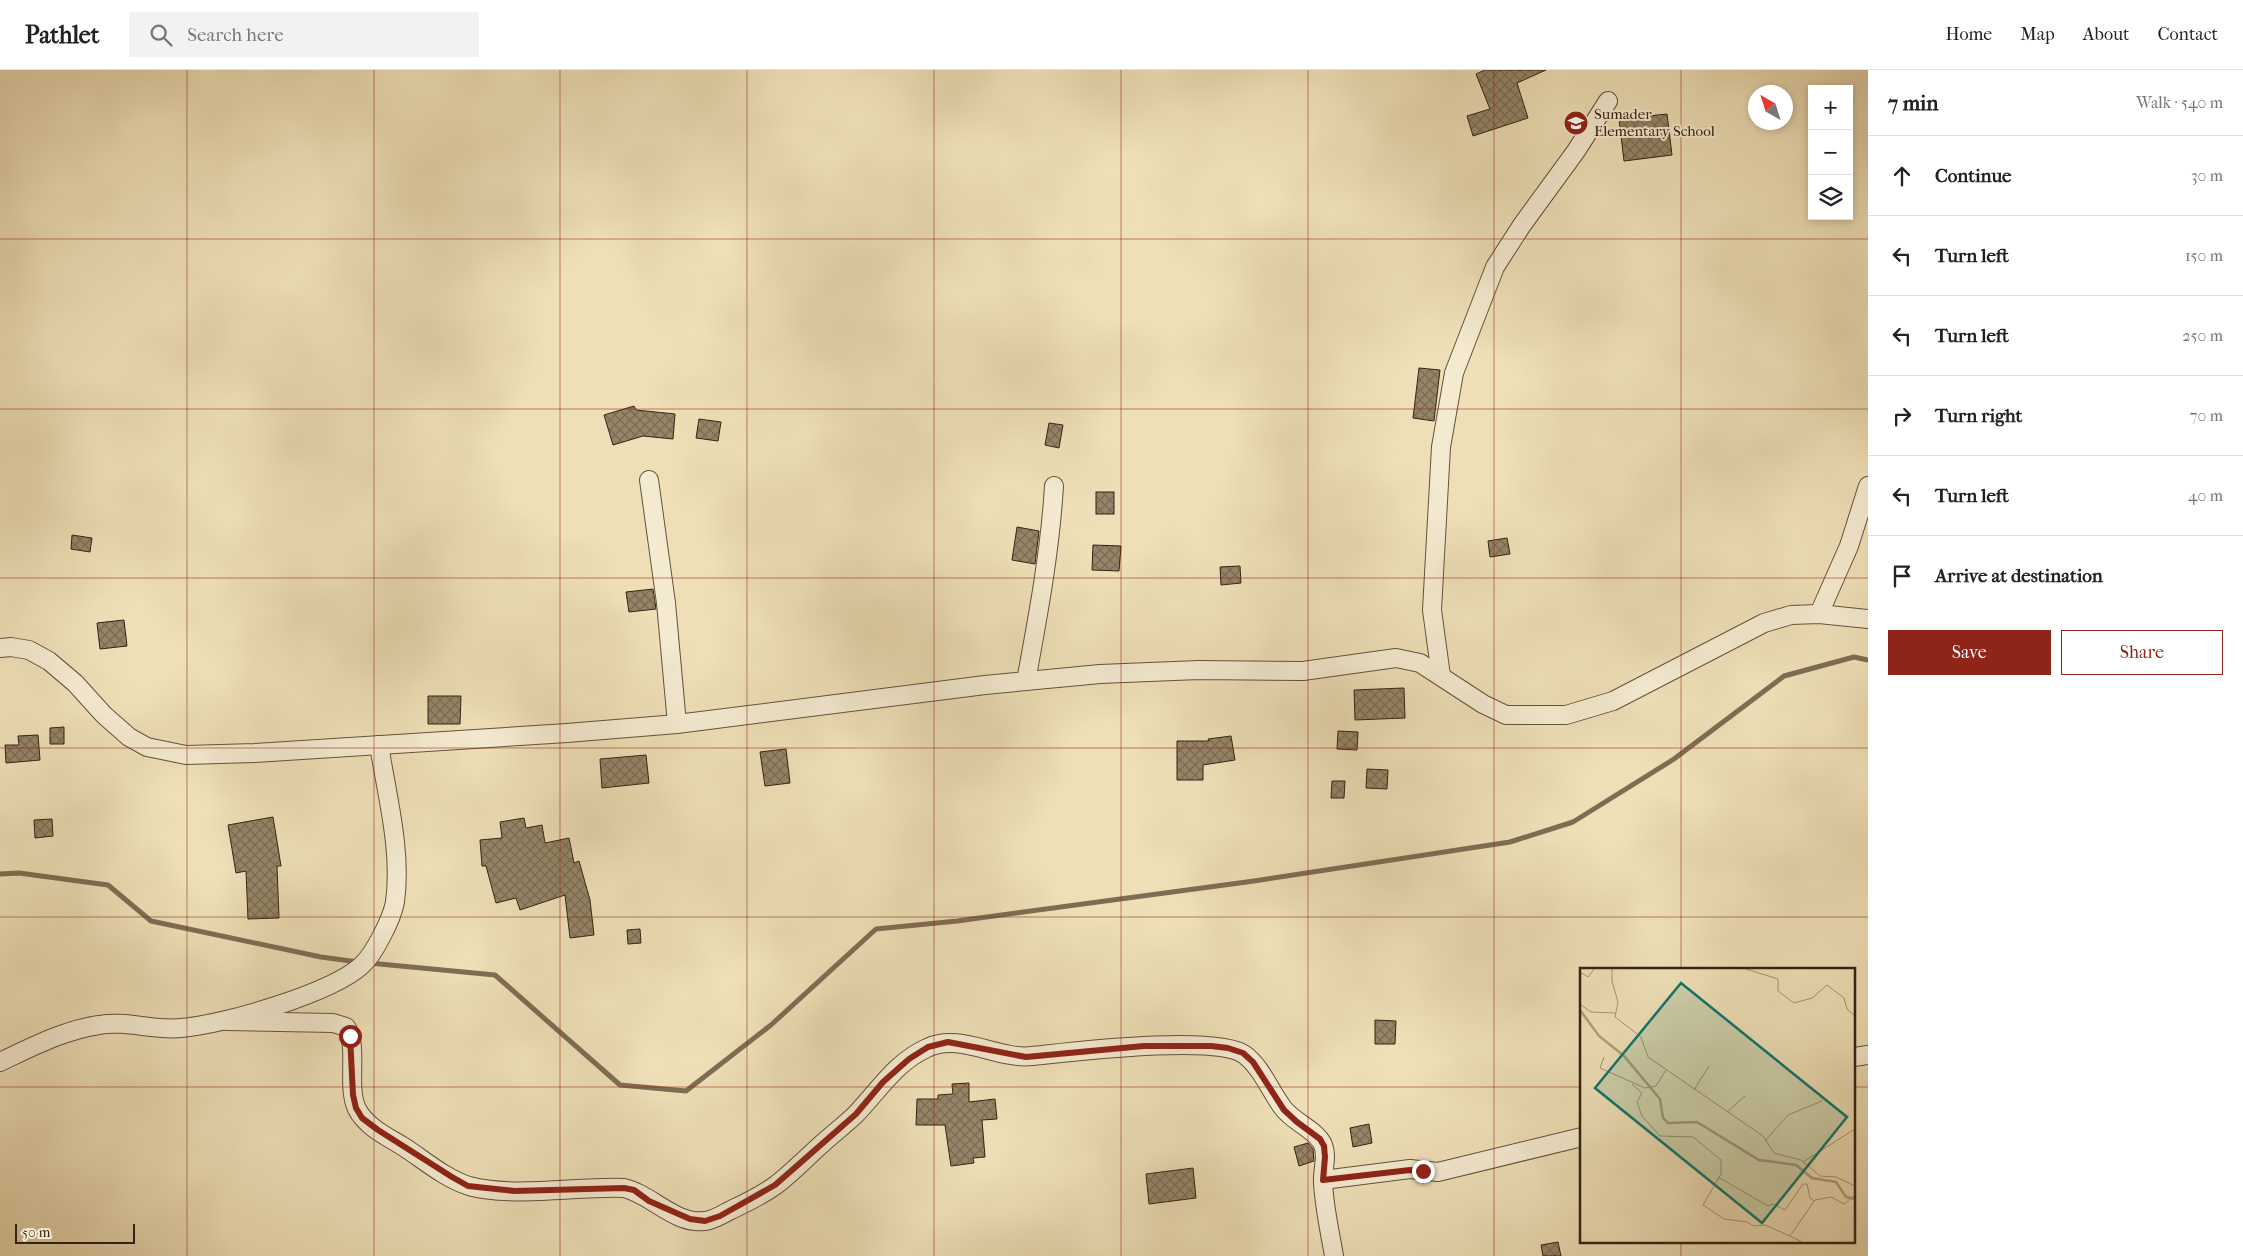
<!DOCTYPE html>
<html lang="en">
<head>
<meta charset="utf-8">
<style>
  :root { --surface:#fff; --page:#f2f2f2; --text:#222; --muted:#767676; --line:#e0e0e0; --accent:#8f2418 }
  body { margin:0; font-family:"IM FELL French Canon",serif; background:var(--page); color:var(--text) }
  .controls { position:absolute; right:15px; top:15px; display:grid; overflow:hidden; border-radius:0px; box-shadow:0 2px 8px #0003 }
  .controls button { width:45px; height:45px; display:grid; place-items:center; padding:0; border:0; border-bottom:1px solid var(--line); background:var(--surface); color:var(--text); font:25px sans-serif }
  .compass { position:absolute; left:1748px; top:15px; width:45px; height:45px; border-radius:50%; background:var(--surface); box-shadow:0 2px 8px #0003; rotate:321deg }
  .scale { position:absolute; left:15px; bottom:12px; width:120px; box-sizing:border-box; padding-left:5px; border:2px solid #352313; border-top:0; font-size:14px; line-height:18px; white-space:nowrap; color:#352313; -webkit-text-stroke:4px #f4ead0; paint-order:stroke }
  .stop { position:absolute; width:15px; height:15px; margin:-11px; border:4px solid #8f2418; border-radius:50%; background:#fff }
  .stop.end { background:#8f2418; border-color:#fff; box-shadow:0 1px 5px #0008 }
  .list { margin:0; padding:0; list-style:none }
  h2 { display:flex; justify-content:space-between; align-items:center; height:65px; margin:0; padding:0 20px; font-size:21px }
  h2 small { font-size:16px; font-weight:400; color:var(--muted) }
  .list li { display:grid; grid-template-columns:32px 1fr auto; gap:15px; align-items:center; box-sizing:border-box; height:80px; padding:0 20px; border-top:1px solid var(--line) }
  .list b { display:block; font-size:19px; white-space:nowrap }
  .list em { font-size:16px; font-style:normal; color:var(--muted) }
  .actions { display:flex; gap:10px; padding:15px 20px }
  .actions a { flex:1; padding:11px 0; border:1px solid var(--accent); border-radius:0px; text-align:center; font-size:18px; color:var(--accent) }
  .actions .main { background:var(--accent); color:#fff }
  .icon { flex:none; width:28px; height:28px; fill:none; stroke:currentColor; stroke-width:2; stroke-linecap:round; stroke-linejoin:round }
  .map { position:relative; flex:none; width:1868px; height:1186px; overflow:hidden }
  header { display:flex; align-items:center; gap:30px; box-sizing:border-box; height:70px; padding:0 25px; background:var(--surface); border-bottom:1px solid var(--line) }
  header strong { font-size:24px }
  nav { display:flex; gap:28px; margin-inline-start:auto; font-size:18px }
  .search { width:350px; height:45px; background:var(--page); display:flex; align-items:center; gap:12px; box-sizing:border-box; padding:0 18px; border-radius:0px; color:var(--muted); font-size:19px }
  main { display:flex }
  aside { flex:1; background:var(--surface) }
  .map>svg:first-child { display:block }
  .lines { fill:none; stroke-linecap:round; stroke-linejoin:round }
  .stream { stroke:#7e6d54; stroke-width:5 }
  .building { fill:url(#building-cross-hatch); stroke:#352313 }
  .minor-casing { stroke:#63523c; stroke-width:20 }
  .minor { stroke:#f4ead0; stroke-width:18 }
  .route { stroke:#8f2418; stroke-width:6 }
  .grid { fill:none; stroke:#8f2418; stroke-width:1; stroke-opacity:0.55 }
  .labels { text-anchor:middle; stroke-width:4; stroke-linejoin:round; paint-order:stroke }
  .poi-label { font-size:15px; fill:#352313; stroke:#f4ead0; text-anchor:start }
  .inset-river { fill:none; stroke:#af9f7f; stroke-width:2.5 }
  .inset-road { fill:none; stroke:#a49475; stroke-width:1 }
  .view { fill:#0f766e; fill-opacity:0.15; stroke:#0f766e; stroke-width:2.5 }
  .inset-edge { fill:none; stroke:#352313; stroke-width:2.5 }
</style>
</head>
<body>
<header>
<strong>Pathlet</strong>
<div class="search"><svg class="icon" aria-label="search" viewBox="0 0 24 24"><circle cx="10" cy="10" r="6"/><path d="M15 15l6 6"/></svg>Search here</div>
<nav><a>Home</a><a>Map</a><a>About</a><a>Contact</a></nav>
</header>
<main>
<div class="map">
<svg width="1868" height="1186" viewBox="0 0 1868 1186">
  <defs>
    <pattern id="building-cross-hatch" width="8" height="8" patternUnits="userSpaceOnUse" patternTransform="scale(1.25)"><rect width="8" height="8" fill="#958568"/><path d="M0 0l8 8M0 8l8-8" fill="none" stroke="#7a6c54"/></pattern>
  </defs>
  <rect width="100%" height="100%" fill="#eedfb6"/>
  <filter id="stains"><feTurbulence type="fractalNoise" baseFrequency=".004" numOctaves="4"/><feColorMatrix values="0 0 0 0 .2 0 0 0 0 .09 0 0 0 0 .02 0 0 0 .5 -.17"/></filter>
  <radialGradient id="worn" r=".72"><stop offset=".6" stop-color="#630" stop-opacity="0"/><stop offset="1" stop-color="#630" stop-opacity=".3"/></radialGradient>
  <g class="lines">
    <g class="stream">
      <path d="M0 804 19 803 108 815 151 851 321 887 358 892"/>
      <path d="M369 893 495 905 620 1015 686 1021 771 955 876 859 957 851 1254 811 1510 772 1573 752 1674 689 1784 606 1854 587 1868 590"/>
    </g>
  </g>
  <g class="building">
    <path d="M1485 0H1546L1517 13 1528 48 1473 66 1467 46 1490 39 1476 4Z"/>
    <path d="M1667 44 1672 85 1624 91 1619 49Z"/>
    <path d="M1419 298 1440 300 1434 351 1413 348Z"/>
    <path d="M634 336 636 340 675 344 673 369 643 366 613 375 604 345Z"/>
    <path d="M699 349 721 352 718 371 696 368Z"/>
    <path d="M1049 353 1063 355 1059 378 1045 375Z"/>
    <rect x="1096" y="422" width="18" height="22"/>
    <path d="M1017 457 1039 461 1035 494 1012 490Z"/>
    <path d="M72 465 92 468 90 482 71 479Z"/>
    <path d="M1507 468 1510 484 1490 487 1488 471Z"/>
    <path d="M1093 475 1121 476 1119 501 1092 500Z"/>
    <path d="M1240 496 1241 513 1221 515 1220 497Z"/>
    <path d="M653 519 656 539 629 542 626 522Z"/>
    <path d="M124 550 127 576 100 579 97 553Z"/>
    <path d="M1404 618 1405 648 1355 650 1354 620Z"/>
    <path d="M428 626H461L460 654H428Z"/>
    <path d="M64 657V674H50V658Z"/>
    <path d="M1338 661 1358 662 1357 680 1337 679Z"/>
    <path d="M38 665 40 690 6 693 5 675H19L18 666Z"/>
    <path d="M1231 666 1235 690 1203 695V710H1177V671H1209L1208 669Z"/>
    <path d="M786 679 790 713 765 716 760 682Z"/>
    <path d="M646 685 649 713 602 718 600 689Z"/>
    <path d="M1367 699 1388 700 1387 719 1366 718Z"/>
    <path d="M1332 711H1345L1344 728H1331Z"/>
    <path d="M273 747 281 796H277L279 848 248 849 246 801 236 803 228 755Z"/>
    <path d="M524 748 526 758 542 755 545 773 569 768 574 793 579 791 590 830 594 865 570 868 565 825 520 840 516 828 496 833 486 796H482L480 770 502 768 500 752Z"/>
    <path d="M52 749 53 766 35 768 34 750Z"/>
    <path d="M640 859 641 873 628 874 627 860Z"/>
    <path d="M1375 950 1396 951 1395 974H1375Z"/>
    <path d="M969 1013V1032L995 1029 997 1049 982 1050 985 1087 973 1088 974 1093 951 1096 945 1055H916L917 1029H938V1025L953 1024 952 1014Z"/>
    <path d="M1369 1054 1372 1073 1353 1077 1350 1058Z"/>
    <path d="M1308 1073 1313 1079 1314 1091 1299 1096 1294 1077Z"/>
    <path d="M1193 1098 1196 1128 1149 1134 1146 1104Z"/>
    <path d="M1558 1172 1561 1186H1543L1541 1175Z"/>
  </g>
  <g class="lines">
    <defs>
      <g id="minor">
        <path d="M649 410 666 533 677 654"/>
        <path d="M1819 544 1849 476 1868 416"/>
        <path d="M0 578 11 577 29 580 49 591 75 613 104 645 129 667 147 677 186 685 255 683 567 663 677 654 985 615 1100 604 1199 600 1303 601 1396 588 1420 593 1483 634 1506 645H1566L1613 631 1764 553 1791 545 1819 544 1868 549"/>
        <path d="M1441 606 1432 540 1441 377 1454 303 1495 197 1522 155 1576 81 1608 31"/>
        <path d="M1026 611C1038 546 1050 482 1054 416"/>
        <path d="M226 951 333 953 346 957C359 975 346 1017 357 1039 366 1057 388 1067 404 1077 424 1090 446 1109 469 1116 512 1128 578 1116 624 1118 651 1124 675 1155 705 1151 714 1150 723 1144 731 1140 746 1133 762 1125 776 1115 793 1102 808 1086 824 1072 835 1062 846 1054 856 1044 879 1020 896 992 927 978 960 962 998 990 1032 986 1071 982 1217 964 1245 985 1262 998 1270 1021 1283 1038 1293 1052 1317 1060 1323 1075 1328 1087 1322 1100 1323 1112 1324 1137 1330 1162 1334 1186"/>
        <path d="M1854 987 1868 985"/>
        <path d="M0 992C32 977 64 960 99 955 126 950 154 961 181 958 223 955 332 923 362 895 374 884 392 849 395 832 402 781 387 726 379 675"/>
        <path d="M1323 1110 1410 1099 1438 1102 1582 1067"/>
      </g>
    </defs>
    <use href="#minor" class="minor-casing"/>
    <use href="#minor" class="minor"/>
  </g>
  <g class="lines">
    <path class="route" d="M350 966 353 1025 356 1038 362 1048 378 1060 452 1107 468 1116 514 1121 624 1118 634 1120 649 1131 690 1149 705 1151 720 1146 775 1115 856 1044 883 1012 909 989 928 977 948 972 1026 987 1144 976H1211L1228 978 1243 983 1253 992 1284 1040 1297 1052 1320 1069 1324 1076 1325 1087 1323 1110 1410 1100 1423 1101"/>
  </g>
  <path class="grid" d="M187 0V1186M374 0V1186M560 0V1186M747 0V1186M934 0V1186M1121 0V1186M1308 0V1186M1494 0V1186M1681 0V900M0 169H1868M0 339H1868M0 508H1868M0 678H1868M0 847H1868M0 1017H1582M1854 1017H1868M1681 1172V1186"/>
  <defs>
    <symbol id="school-disc" viewBox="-11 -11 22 22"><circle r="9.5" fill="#8f2418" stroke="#f4ead0"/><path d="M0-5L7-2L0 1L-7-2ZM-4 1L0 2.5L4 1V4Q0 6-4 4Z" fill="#fff"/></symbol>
  </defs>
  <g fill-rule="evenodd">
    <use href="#school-disc" x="1562" y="39" width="28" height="28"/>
  </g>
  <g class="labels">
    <g class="poi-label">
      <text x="1594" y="49">Sumader<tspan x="1594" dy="17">Elementary School</tspan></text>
    </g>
  </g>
  <g transform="translate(1580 898)">
    <rect width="275" height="275" fill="#eedfb6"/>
    <path class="inset-river" d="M0 42 19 68 44 88 80 131 83 150 88 155 117 154 179 192 216 197 232 210 256 214 266 229 275 231"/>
    <path class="inset-road" d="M32 1V13L38 34 35 49 61 69 68 89 183 168 194 185 221 192 240 208 256 209 275 218M166 1 198 11V23L214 35 232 30 247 17 264 30 267 41 275 48M0 4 8 9 14 1M0 36 11 44 35 45M24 89 20 100 65 120 76 118 86 102M52 116 62 125 57 134 62 148 80 168 113 169 141 192V206L123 237 144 251 167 254 174 258 185 257 210 268M114 122 129 98M148 143 165 128M185 173 208 147 242 133M223 194 275 161M138 209 188 238 193 236 205 242 223 216H227L230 230 234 233M222 274 210 268 235 232 251 229 264 236 275 227"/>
    <path class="view" d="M101 15 267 149 182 255 15 120Z"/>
    <rect width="275" height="275" class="inset-edge"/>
  </g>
  <rect width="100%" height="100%" filter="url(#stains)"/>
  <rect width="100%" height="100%" fill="url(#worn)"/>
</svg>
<div class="controls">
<button>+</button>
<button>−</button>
<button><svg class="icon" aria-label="layers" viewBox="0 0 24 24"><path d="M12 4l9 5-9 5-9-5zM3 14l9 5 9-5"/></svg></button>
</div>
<svg class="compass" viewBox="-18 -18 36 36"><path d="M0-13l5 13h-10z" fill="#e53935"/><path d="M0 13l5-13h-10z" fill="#767676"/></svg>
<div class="scale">50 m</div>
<div class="stop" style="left:350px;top:966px"></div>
<div class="stop end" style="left:1423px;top:1101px"></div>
</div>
<aside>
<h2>7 min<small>Walk · 540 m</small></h2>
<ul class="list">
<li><svg class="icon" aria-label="ahead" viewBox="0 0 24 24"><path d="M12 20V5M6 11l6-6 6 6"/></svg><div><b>Continue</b></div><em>30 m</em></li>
<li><svg class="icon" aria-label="left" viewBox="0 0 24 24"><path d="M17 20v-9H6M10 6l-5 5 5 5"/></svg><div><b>Turn left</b></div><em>150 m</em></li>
<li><svg class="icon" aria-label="left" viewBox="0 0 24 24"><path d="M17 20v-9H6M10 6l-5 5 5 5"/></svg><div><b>Turn left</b></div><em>250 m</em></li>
<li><svg class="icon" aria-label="right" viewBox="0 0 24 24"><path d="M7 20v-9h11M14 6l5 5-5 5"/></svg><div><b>Turn right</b></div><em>70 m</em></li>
<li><svg class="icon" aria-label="left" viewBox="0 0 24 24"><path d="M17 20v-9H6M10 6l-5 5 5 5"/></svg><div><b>Turn left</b></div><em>40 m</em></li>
<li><svg class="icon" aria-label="arrive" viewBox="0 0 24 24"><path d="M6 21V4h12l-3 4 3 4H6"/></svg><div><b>Arrive at destination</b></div></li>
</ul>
<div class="actions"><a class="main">Save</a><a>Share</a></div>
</aside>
</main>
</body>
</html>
